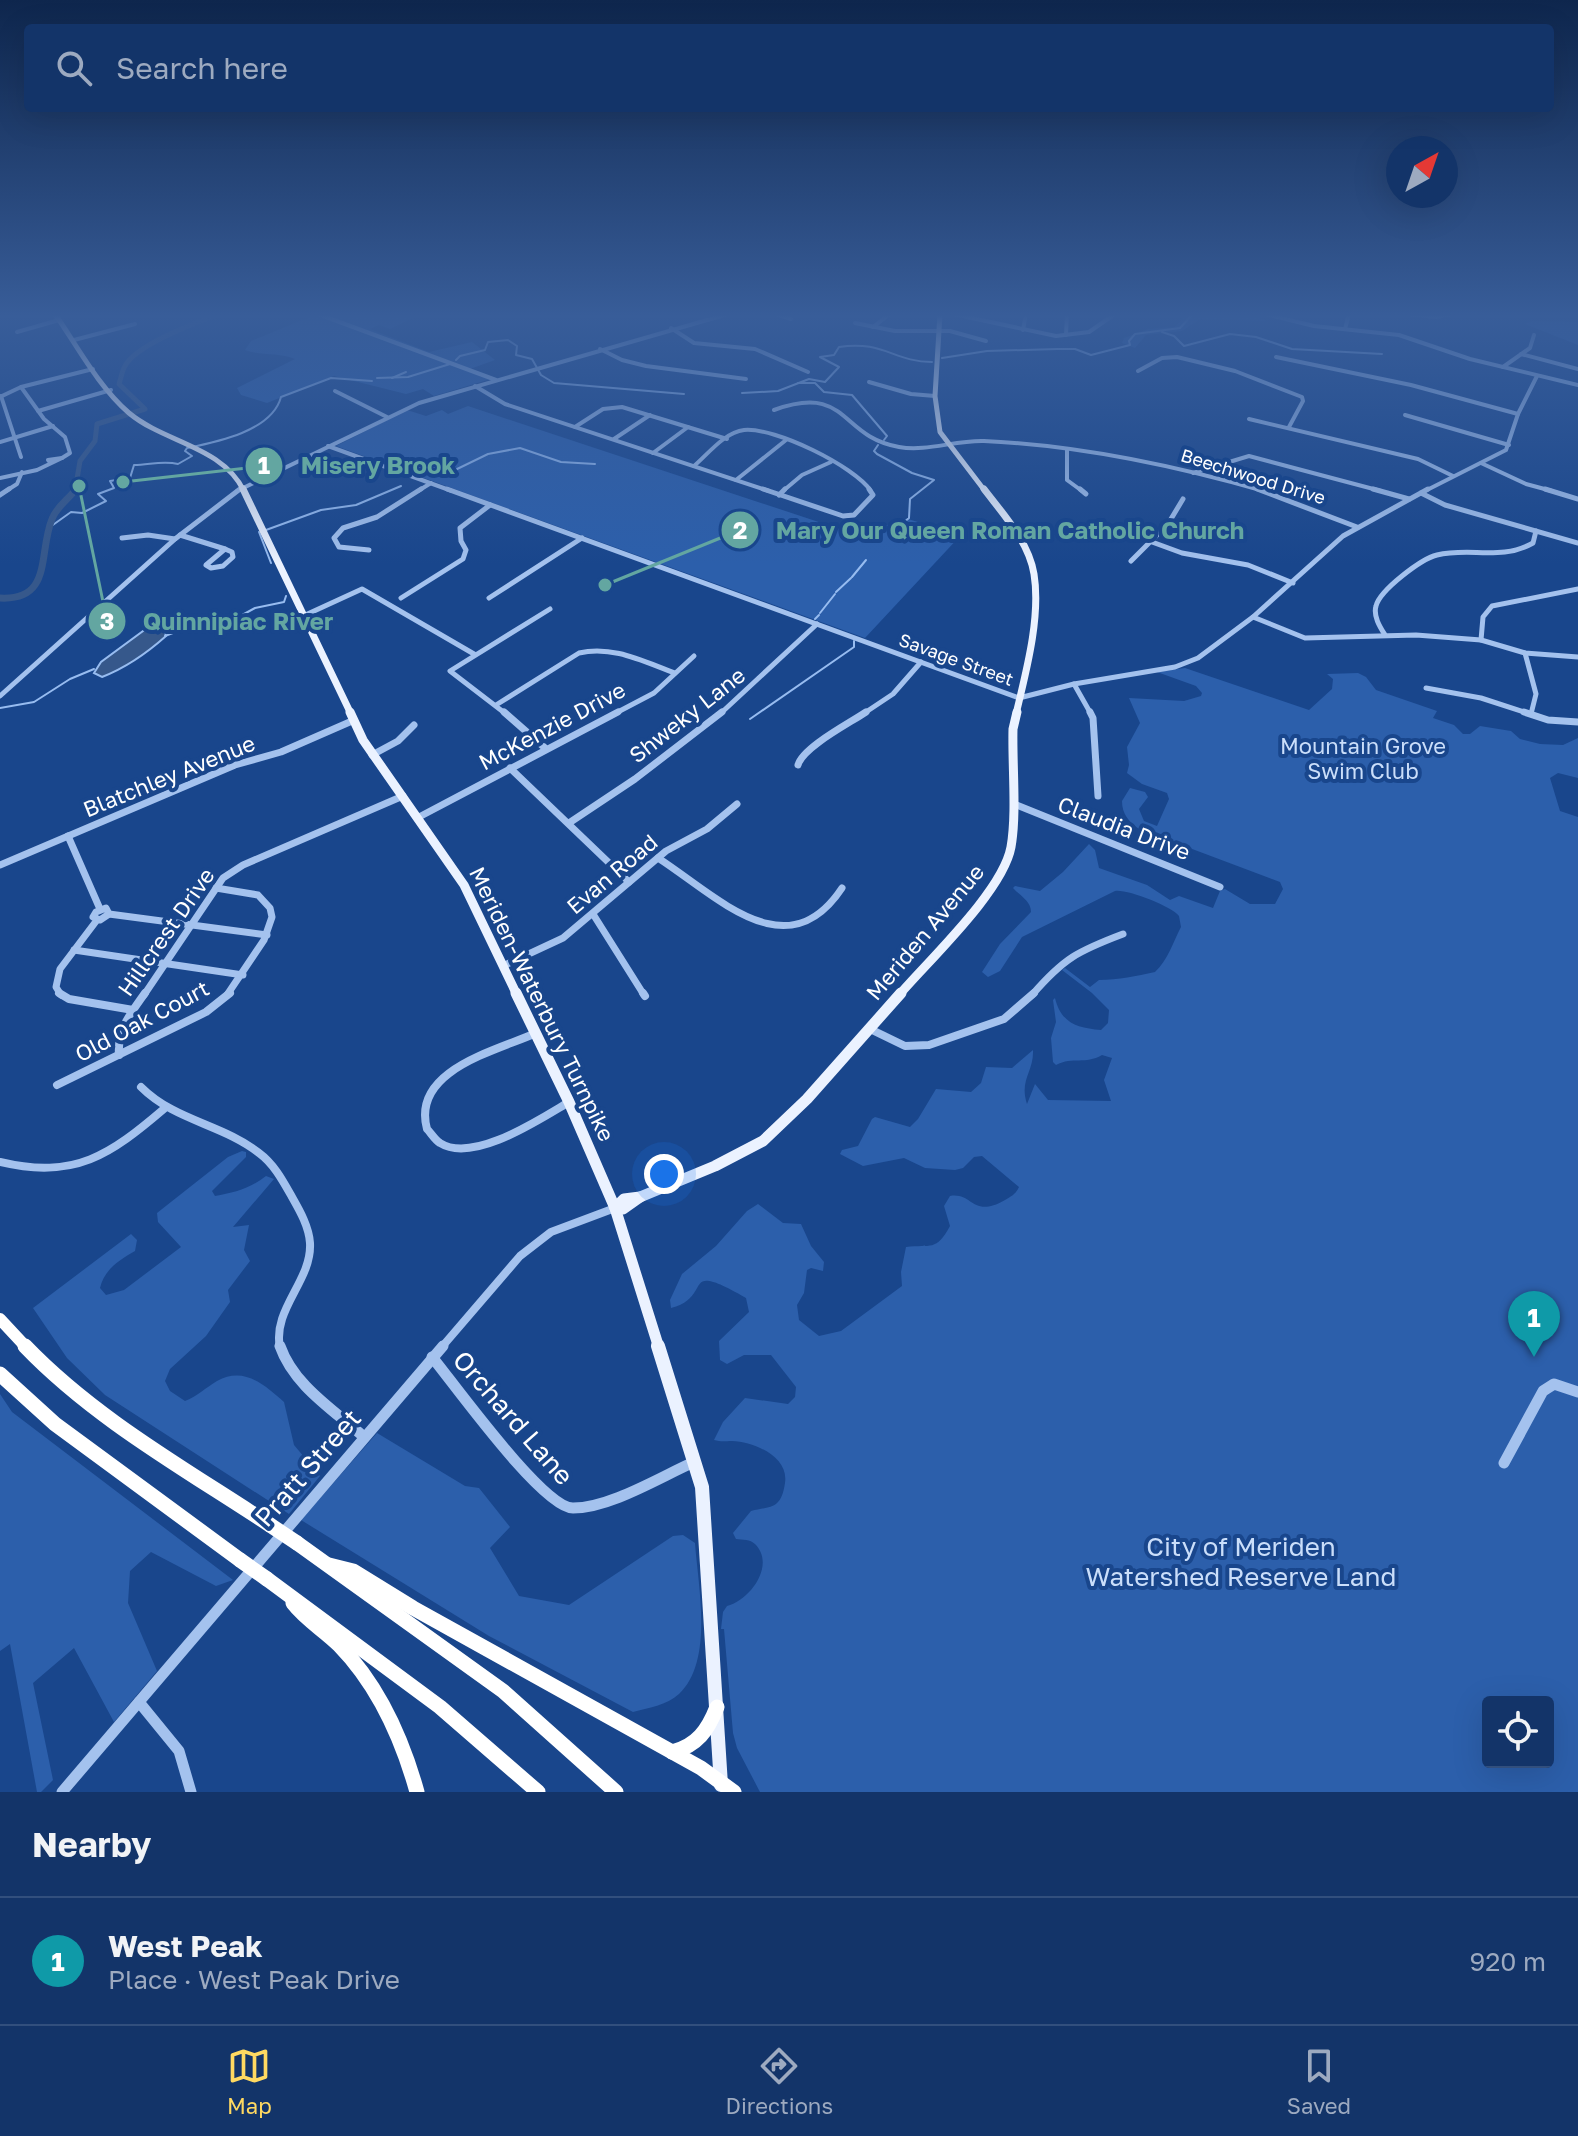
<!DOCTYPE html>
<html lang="en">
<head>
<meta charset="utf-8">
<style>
  :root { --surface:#133469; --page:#1c3c6f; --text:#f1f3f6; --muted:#9daac0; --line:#324f7d; --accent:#ffd961 }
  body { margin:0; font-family:"Golos Text",sans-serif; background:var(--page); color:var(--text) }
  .controls { position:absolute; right:24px; bottom:24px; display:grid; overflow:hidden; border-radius:8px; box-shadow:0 8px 32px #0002 }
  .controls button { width:72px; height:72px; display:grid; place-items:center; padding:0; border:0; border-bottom:2px solid var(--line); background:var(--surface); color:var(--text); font:40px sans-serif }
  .compass { position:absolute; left:1386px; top:136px; width:72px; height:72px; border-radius:50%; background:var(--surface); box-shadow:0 8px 32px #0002; rotate:40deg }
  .you { position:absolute; left:664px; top:1174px; width:28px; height:28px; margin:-20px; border:6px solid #fff; border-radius:50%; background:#1a73e8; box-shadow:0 0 0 12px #1a73e833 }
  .badge { display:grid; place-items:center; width:52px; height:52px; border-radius:50%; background:var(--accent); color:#fff; font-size:26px; font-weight:700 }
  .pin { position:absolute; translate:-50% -66px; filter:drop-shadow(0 2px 4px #0008) }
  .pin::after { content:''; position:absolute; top:42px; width:28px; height:24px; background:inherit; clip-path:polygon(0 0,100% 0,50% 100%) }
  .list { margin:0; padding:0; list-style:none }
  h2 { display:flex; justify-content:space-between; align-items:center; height:104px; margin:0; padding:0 32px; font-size:34px }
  h2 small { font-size:26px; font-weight:400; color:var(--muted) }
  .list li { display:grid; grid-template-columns:52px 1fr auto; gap:24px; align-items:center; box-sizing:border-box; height:128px; padding:0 32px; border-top:2px solid var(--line) }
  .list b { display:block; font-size:30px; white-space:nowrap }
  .list p { margin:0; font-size:26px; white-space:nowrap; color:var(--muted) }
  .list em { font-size:26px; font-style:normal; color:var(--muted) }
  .icon { flex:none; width:44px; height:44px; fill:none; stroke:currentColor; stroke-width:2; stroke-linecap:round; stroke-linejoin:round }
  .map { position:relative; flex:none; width:1578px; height:1792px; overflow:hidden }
  .search { position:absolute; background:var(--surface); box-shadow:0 8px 32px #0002; left:24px; right:24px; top:24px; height:88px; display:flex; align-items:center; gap:20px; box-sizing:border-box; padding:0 28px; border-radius:8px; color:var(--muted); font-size:30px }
  .sheet { height:232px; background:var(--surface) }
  nav { display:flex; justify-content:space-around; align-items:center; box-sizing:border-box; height:112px; border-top:2px solid var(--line); background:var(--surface); font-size:22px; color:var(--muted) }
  nav a { display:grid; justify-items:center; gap:4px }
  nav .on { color:var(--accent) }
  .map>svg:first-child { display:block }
  .green { fill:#2c5fab; fill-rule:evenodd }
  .water { fill:#36588b; stroke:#97bcf0; stroke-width:2 }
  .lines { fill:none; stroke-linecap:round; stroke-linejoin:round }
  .stream { stroke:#97bcf0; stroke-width:2 }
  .river-far1 { stroke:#36588b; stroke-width:5 }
  .river { stroke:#36588b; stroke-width:7 }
  .minor-far4 { stroke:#a4c2ee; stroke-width:4 }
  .minor-far3 { stroke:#a4c2ee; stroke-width:5 }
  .minor-far2 { stroke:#a4c2ee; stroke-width:7 }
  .minor-far1 { stroke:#a4c2ee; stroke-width:8 }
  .minor { stroke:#a4c2ee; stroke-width:11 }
  .major-far4 { stroke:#ebf2ff; stroke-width:5 }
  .major-far3 { stroke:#ebf2ff; stroke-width:7 }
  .major-far2 { stroke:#ebf2ff; stroke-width:9 }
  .major-far1 { stroke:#ebf2ff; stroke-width:11 }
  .major { stroke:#ebf2ff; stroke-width:14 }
  .highway-far1 { stroke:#fff; stroke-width:12 }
  .highway { stroke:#fff; stroke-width:15 }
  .highway-bridge { stroke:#fff; stroke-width:15 }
  .labels { text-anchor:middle; stroke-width:8; stroke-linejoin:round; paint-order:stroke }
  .far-street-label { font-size:18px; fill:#fff; stroke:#19468c }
  .street-label { font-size:22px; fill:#fff; stroke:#19468c }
  .park-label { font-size:22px; fill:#cadefa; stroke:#19468c }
  .near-street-label { font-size:26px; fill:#fff; stroke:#19468c }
  .near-park-label { font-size:26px; fill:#cadefa; stroke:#19468c }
  .leader { fill:none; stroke:#63a6a1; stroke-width:3 }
  .callout-dot { fill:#63a6a1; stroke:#19468c; stroke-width:3 }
  .mark-label { font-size:24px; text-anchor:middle; font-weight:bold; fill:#fff }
  .callout-label { font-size:24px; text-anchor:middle; font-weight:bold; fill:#63a6a1; stroke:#19468c; stroke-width:8; stroke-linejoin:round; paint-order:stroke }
</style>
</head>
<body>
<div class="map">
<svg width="1578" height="1792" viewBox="0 0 1578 1792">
  <rect width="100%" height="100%" fill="#19468c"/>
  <g class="green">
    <path d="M317 314H406L415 317 390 329 379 325 370 329 429 352 472 342 495 360 470 369 491 379 434 396 423 389 406 394 334 376 267 403 241 395 237 388 295 359C279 352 261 356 245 350L251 341Z"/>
    <path d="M1187 314 1253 316 1267 321 1200 319 1182 331 1146 335 1135 348 1122 343 1124 338 1148 329 1175 327Z"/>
    <path d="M1532 321 1578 322V345L1525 324Z"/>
    <path d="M468 406 855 534 908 519 961 535 865 638 336 446 407 410 426 416 442 410 448 414Z"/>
    <path d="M1185 668 1309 710 1332 689 1333 679 1327 674 1358 673 1366 677 1376 690 1437 711 1433 718 1454 725 1463 734H1470L1480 726 1511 731 1520 739 1540 744 1563 745 1578 738V778L1558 773 1550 778 1560 811 1578 817V1792H760L737 1748 733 1733 724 1629H721L723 1612 727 1606C750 1600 776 1565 755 1544 750 1539 743 1540 736 1539L733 1533 751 1511C771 1506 781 1510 785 1483 789 1457 755 1442 732 1441 725 1441 721 1442 714 1440L723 1422 745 1398 788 1404 795 1397 796 1387 771 1355H744L727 1364 720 1360 719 1341 749 1312 746 1298C678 1259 715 1297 671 1308L670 1300 682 1274 716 1246 747 1211 758 1204 783 1223 801 1224 811 1246 824 1262 823 1271 811 1268 807 1270 804 1293 797 1305 799 1320 819 1336 841 1331 902 1286 901 1272 906 1247C931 1244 936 1252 950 1226L944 1206 950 1196C973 1192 972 1219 1005 1200 1012 1196 1016 1194 1019 1187L982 1156 974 1157 963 1168 955 1170 925 1168 904 1158 863 1166 840 1154 842 1150 858 1146 872 1119 875 1117 910 1127 918 1119 936 1089 971 1092 981 1083 986 1067 1012 1068 1033 1050C1034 1072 1019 1080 1027 1104L1035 1084 1048 1100 1111 1101 1104 1080 1112 1058 1102 1055C1085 1065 1073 1056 1056 1065L1053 1062 1051 1038 1056 1022 1053 1000 1055 998C1061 1023 1077 1028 1101 1030L1108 1023 1109 1010 1092 993 1062 970 1065 968 1090 987 1099 980C1119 980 1136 976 1155 972 1168 960 1173 942 1181 927L1179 916C1171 906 1127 889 1115 891L1022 937 1000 971 988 977 982 972 1000 944 1031 912C1031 901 1020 896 1013 888L1015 886 1040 891 1063 872 1089 844 1095 850 1099 868 1147 885 1170 900 1179 896 1213 908 1220 891 1225 889 1250 904H1275L1283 889 1280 882 1139 829C1129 822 1122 814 1122 801L1130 788 1145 792 1148 797 1139 809 1144 821 1157 826 1169 799 1167 793 1142 784 1127 773 1129 765 1127 747 1140 723 1129 698 1184 701 1201 696 1202 693 1196 686 1157 672ZM1488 1702H1548V1762H1488Z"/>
    <path d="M242 1151 246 1152V1157L212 1191 215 1196C234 1193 251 1188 266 1176L274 1179 233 1227 249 1225 244 1250 250 1261 228 1290 230 1302 206 1336 170 1369 165 1381 170 1391 185 1401C198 1396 205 1388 217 1381 244 1366 265 1385 284 1402L294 1445 320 1476 289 1514 105 1395 67 1358 33 1308 131 1234 137 1240 135 1251C119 1260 104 1270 100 1288L106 1295 124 1290 181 1247 158 1222 157 1213 228 1157Z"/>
    <path d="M0 1394 12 1412 233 1580 216 1586 151 1552 130 1571 128 1603 157 1671 114 1722 74 1648 33 1683 53 1780 41 1792H37L10 1644 0 1651Z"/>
    <path d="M377 1433 465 1486 479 1488 510 1527 490 1548 519 1596 569 1605 673 1536 683 1535 695 1543C698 1586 714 1661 679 1694 667 1705 648 1708 633 1712L489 1636 301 1520Z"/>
  </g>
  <path class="water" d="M154 623 164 629 166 636C147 653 125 668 102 677L94 673 101 662Z"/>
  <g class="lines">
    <g class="stream">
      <path d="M1162 332 1174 336 1184 346 1230 334 1256 337 1292 349 1382 354"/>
      <path d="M942 358 987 351 1057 349H1075L1091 355 1130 345 1129 341 1135 334 1180 328 1193 314"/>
      <path d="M456 360 460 356 485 350 488 342 508 340 517 346 516 355 532 359 541 375 554 383 684 394"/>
      <path d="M377 378 408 377 450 364"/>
      <path d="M392 378 406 372"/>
      <path d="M798 383H815L824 392 852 395 887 436 884 440"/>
      <path d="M742 393 778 391 809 379 825 382 839 367 820 357 834 355 839 347C883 340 894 362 932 362"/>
      <path d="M878 445 874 451 877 454 912 473 934 480 910 499 909 518 898 527"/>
      <path d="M417 475 453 471 488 454 520 448 561 462 595 464"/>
      <path d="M50 527 71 512 82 513 106 501 98 494 114 488 110 481 130 478 134 465C149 465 163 460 178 464L192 456 185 451 187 448C217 442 272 431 281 397L331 378 372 381"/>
      <path d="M266 530 321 510 356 505 401 486"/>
      <path d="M259 532 271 563"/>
      <path d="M852 577 866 560"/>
      <path d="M836 592 851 578"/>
      <path d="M820 613 835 594"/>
      <path d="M815 619 819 615"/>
      <path d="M165 636 186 628 206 630 226 618 233 620 255 608 284 602 286 596"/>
      <path d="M0 708 34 702 70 679 94 669"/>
      <path d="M750 719 854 647V641"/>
    </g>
    <g class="river-far1">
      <path d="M153 314H165"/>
      <path d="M75 491 80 461 95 441 97 424 145 409 119 384C121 378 122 371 125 366 136 345 195 323 218 314"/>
    </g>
    <path class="river" d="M0 598C53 601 38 553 52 519 57 506 68 500 76 489"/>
    <g class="minor-far4">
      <path d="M318 314 496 380"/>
      <path d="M775 314 791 319"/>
      <path d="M953 314 1056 336 1089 332 1115 314"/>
      <path d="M1265 314 1314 326 1399 335 1470 359 1578 385"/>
      <path d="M1406 314 1436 317 1454 314"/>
      <path d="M855 323 895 331H950L986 341"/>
      <path d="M873 327 890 314"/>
      <path d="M671 328 694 343 755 349 808 372"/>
      <path d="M1345 329 1349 314"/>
      <path d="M1023 330 1026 314"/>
      <path d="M17 332 59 320"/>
      <path d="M1066 335 1067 314"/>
      <path d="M74 340 135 324"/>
      <path d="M600 349 622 360 646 366 746 379"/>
      <path d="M1521 354 1578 369"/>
      <path d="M1276 357 1411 385 1518 414"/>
      <path d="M1503 367 1530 348 1534 335"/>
      <path d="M1138 371 1162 358 1177 357 1235 371 1302 397 1303 401 1289 427"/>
      <path d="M869 382 911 394 935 396"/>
      <path d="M475 386 505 404 769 491"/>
      <path d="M21 387 44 419 65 437 70 453 62 458"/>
      <path d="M335 391 387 417"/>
      <path d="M1 396 21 457"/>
      <path d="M0 397 21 387 93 369"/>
      <path d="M774 410C849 383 839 437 899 447 927 452 955 440 984 441 1079 445 1173 465 1264 491"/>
      <path d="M38 411 111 390"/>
      <path d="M1405 415 1509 445"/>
      <path d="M1249 419 1418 459 1453 476"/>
      <path d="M575 427 603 409 622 407 727 439"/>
      <path d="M614 439 650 415"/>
      <path d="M0 442 53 426"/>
      <path d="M328 446 452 491"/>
      <path d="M1067 450V480L1082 491"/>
      <path d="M653 453 688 427"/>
      <path d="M1481 463 1526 484 1552 491"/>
      <path d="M694 466C708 454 725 432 744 430 775 427 854 466 871 491"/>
      <path d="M1193 473 1249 456 1381 491"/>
      <path d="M0 478 37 470 62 458 48 460 51 463"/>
      <path d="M736 480 786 440"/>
      <path d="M6 491 17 484 22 472"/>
      <path d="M237 491 419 403 728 314"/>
      <path d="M418 491 431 483"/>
      <path d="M783 491 802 475 831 462"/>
      <path d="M1425 491 1506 450 1518 414 1537 376"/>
    </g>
    <g class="minor-far3">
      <path d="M447 489 1019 698 1074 684 1175 667 1198 658 1253 617 1343 536 1428 489"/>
      <path d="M763 489 843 516 854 515 873 495 869 489"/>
      <path d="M1080 489 1086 494"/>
      <path d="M1257 489 1357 527"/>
      <path d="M1373 489 1409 499"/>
      <path d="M1545 489 1578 499"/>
      <path d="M1421 493 1445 505 1578 543"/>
      <path d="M0 495 9 489"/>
      <path d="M779 495 785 489"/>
      <path d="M180 535 225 549"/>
      <path d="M122 538 148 535 175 539"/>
      <path d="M1152 542 1182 553 1248 565 1293 583"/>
      <path d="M225 549 232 552 233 557 223 566 211 568 206 565Z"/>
      <path d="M369 550 339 547 334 538 343 528 377 517 421 489"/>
      <path d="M1131 561 1168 524 1183 499"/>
      <path d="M401 598 463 559 466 550 461 541 460 528 490 505"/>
      <path d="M489 598 582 538"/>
      <path d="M301 617 362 589 474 654"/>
      <path d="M1253 617 1305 638 1416 635 1481 640 1525 653 1578 657"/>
      <path d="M1385 635C1380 627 1373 616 1376 606 1380 590 1421 559 1437 555 1470 547 1501 561 1533 543L1536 531"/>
      <path d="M1481 640 1483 617 1492 606 1578 589"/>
      <path d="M1525 653 1536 694 1531 714"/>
      <path d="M1074 684 1091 714"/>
      <path d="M1426 688 1481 698 1530 714"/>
      <path d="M0 696 175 539 240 489"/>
      <path d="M496 705 579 653C613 645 644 662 675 673"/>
      <path d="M506 714 450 671 550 609"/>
      <path d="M614 714 654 693 694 656"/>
      <path d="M720 714 817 624"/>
      <path d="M863 714 893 694 921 662"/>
    </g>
    <g class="minor-far2">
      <path d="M504 712 545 748"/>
      <path d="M1090 712 1093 718 1098 796"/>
      <path d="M1524 712 1548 720 1578 722"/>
      <path d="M372 755 398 741 414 725"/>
      <path d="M798 765C803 747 850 723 866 712"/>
      <path d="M510 768 629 882"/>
      <path d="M1014 804 1220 887"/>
      <path d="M419 817 618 712"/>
      <path d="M569 823 635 779 722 712"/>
      <path d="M68 836 100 909"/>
      <path d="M658 858C717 896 787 971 842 888"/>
      <path d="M0 865 235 765 281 752 352 721"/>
      <path d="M216 888 258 895 270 908 272 917 264 940 227 995"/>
      <path d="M106 908 109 914 100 920 93 917 96 912Z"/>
      <path d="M109 914 267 935"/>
      <path d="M593 914 644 995"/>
      <path d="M74 950 243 975"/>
      <path d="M505 965 563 938 666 851 707 829 737 804"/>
      <path d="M61 995 56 987 60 969 97 920"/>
      <path d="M144 995 223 878 243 865 403 796"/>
      <path d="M1032 995C1064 958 1078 951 1123 934"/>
    </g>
    <g class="minor-far1">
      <path d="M59 993 69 999 133 1010"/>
      <path d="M643 993 645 996"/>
      <path d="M870 1029 905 1046 929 1045 1004 1019 1034 993"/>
      <path d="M536 1033C496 1051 411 1070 427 1129 431 1133 435 1140 440 1143 473 1164 540 1119 569 1102"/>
      <path d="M119 1055C117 1029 131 1013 145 993"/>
      <path d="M57 1085 206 1012 230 993"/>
      <path d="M141 1087C175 1121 222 1124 259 1153 274 1164 283 1181 292 1197 300 1211 309 1227 310 1243 312 1281 272 1309 280 1348"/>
      <path d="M0 1162C75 1180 110 1155 165 1108"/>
      <path d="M441 1348 520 1256 551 1232 615 1208"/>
    </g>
    <g class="minor">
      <path d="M280 1346C294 1386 334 1410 364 1437"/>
      <path d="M432 1357C455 1385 543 1508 573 1508 610 1508 660 1477 694 1462"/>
      <path d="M1504 1463 1543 1391 1554 1384 1578 1392"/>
      <path d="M139 1702 179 1751 191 1792"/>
      <path d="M62 1792 443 1346"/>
    </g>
    <g class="major-far4">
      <path d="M55 314C78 347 98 386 129 413 165 443 222 446 244 491"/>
      <path d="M940 314 935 396 940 432 985 491"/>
    </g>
    <g class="major-far3">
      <path d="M243 489 351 714"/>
      <path d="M984 489C1003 514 1029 542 1034 574 1041 617 1026 672 1016 714"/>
    </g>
    <g class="major-far2">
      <path d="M350 712 363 740 464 885 517 995"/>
      <path d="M899 995C929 960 1003 891 1011 847 1017 813 1012 765 1013 729L1017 712"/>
    </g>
    <g class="major-far1">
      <path d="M516 993 569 1102 615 1208 659 1348"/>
      <path d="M615 1208 623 1209 640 1197 715 1166 763 1141 807 1099 901 993"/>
      <path d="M615 1208 624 1199 640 1197"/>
    </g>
    <path class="major" d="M658 1346 702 1487 721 1785"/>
    <path class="highway-far1" d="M0 1319 27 1348"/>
    <g class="highway">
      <path d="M25 1346C95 1419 187 1470 270 1525"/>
      <path d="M0 1374 55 1424 240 1560"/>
      <path d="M297 1543 503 1691 616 1792"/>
      <path d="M329 1565 353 1571 413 1608 701 1768 734 1792"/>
      <path d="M267 1579 440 1707 538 1792"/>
      <path d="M293 1603C306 1620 324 1630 339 1645 379 1686 402 1738 417 1792"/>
      <path d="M672 1752C697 1746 708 1730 717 1707"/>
    </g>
    <g class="highway-bridge">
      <path d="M270 1525 297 1543"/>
      <path d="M240 1560 267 1579"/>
    </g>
  </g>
  <linearGradient id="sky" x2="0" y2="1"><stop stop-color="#0e264d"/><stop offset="0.56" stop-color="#385d99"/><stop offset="1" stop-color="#385d99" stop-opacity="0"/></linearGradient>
  <rect width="1578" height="564" fill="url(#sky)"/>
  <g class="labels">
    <g class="far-street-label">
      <text transform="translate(1253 477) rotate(17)" y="6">Beechwood Drive</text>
      <text transform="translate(956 660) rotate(20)" y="6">Savage Street</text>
    </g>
    <g class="street-label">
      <text transform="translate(687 715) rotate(-38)" y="8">Shweky Lane</text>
      <text transform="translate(552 726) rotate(-28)" y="8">McKenzie Drive</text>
      <text transform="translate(169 776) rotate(-22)" y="8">Blatchley Avenue</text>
      <text transform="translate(1124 828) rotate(21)" y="8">Claudia Drive</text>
      <text transform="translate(612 874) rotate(-40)" y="8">Evan Road</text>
      <text transform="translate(166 932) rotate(-55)" y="8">Hillcrest Drive</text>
      <text transform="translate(925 932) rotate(-50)" y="8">Meriden Avenue</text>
      <text transform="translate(542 1004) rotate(64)" y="8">Meriden-Waterbury Turnpike</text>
      <text transform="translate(142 1021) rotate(-28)" y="8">Old Oak Court</text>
    </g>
    <g class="park-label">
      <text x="1363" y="754">Mountain Grove<tspan x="1363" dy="25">Swim Club</tspan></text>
    </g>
    <g class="near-street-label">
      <text transform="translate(513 1418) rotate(49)" y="9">Orchard Lane</text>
      <text transform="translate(308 1468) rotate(-49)" y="9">Pratt Street</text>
    </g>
    <g class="near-park-label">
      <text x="1241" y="1556">City of Meriden<tspan x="1241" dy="30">Watershed Reserve Land</tspan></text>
    </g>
  </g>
  <path class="leader" d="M123 482L264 466M605 585L740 530M79 486L107 621"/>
  <g class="callout-dot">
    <circle cx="123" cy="482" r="8"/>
    <circle cx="605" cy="585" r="8"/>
    <circle cx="79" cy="486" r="8"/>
    <circle cx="264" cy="466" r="20"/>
    <circle cx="740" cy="530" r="20"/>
    <circle cx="107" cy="621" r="20"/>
  </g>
  <g class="mark-label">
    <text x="264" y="474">1</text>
    <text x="740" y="539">2</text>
    <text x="107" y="630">3</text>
  </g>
  <g class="callout-label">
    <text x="378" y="474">Misery Brook</text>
    <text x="1010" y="539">Mary Our Queen Roman Catholic Church</text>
    <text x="238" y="630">Quinnipiac River</text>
  </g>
</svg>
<div class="controls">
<button><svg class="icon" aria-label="locate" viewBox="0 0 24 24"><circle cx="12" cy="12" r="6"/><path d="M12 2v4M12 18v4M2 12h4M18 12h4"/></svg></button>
</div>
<svg class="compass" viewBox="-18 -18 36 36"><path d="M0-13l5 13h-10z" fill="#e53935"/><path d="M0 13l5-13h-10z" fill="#9daac0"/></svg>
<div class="you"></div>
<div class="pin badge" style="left:1534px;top:1357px;background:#0f9aa8">1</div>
<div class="search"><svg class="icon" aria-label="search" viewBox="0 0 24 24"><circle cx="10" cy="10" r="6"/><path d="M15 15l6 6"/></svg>Search here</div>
</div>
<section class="sheet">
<h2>Nearby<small></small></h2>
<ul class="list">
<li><span class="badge" style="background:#0f9aa8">1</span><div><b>West Peak</b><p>Place · West Peak Drive</p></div><em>920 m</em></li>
</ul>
</section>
<nav>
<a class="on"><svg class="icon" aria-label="map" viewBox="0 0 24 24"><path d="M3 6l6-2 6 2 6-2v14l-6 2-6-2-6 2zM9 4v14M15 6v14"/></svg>Map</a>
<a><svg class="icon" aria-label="directions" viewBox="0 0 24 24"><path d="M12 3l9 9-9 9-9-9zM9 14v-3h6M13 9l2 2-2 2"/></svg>Directions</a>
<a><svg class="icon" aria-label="saved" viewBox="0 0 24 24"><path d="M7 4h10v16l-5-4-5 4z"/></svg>Saved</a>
</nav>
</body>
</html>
